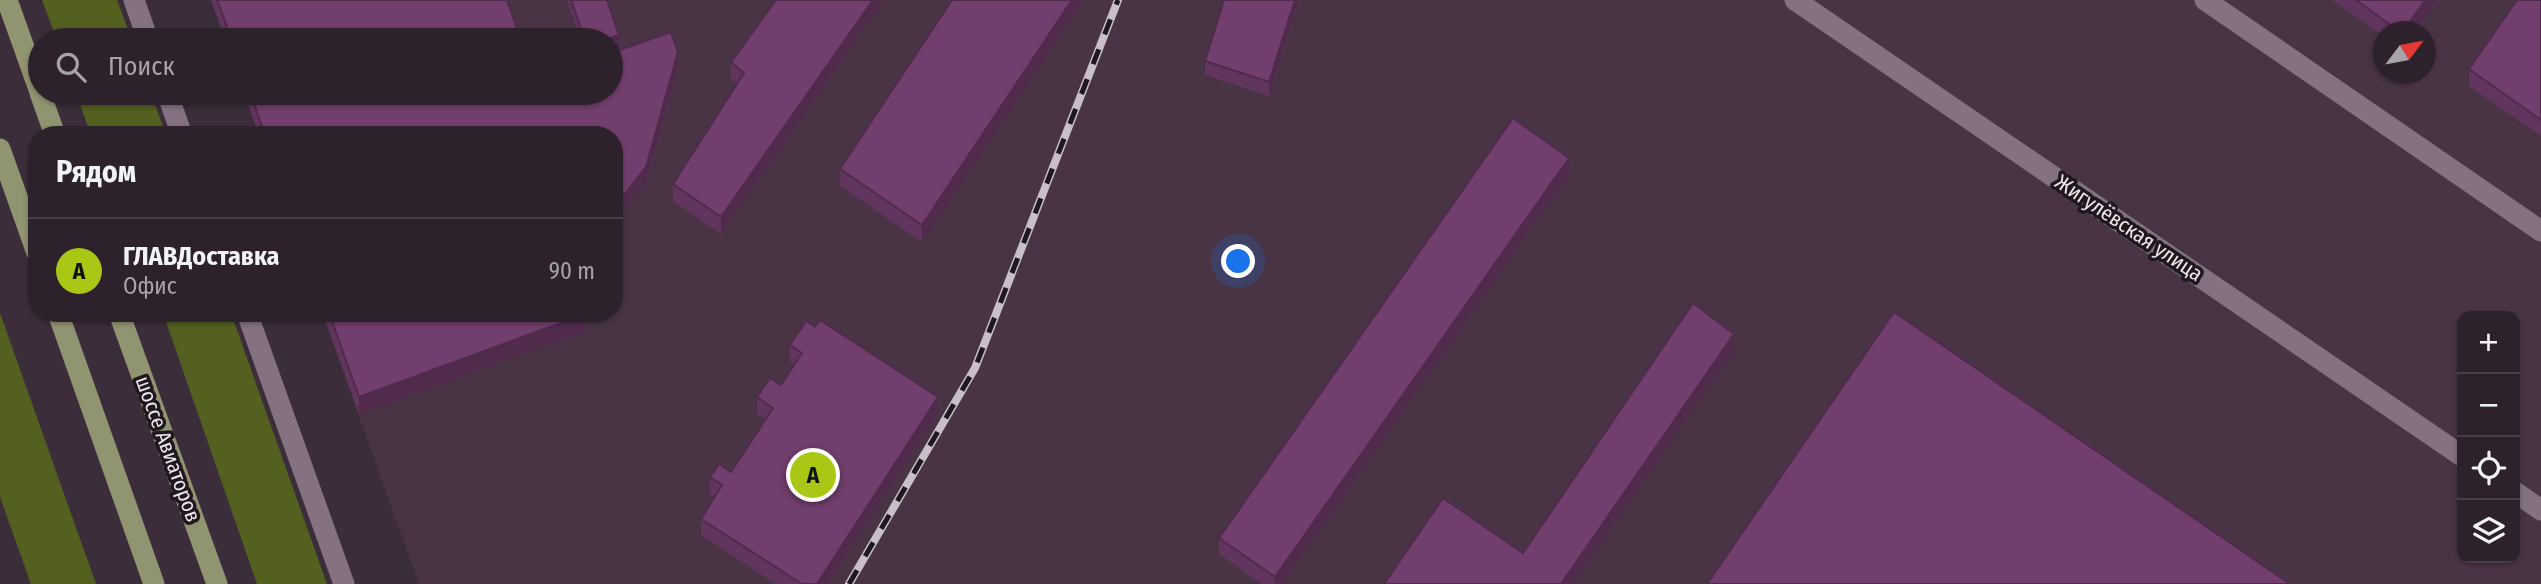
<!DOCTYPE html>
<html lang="ru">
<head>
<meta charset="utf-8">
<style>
  :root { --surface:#2d222c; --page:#352a34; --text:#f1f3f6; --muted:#a7a4a9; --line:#483f48; --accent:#abc716 }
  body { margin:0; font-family:"Fira Sans Condensed",sans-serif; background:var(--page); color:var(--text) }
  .controls { position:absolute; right:21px; bottom:21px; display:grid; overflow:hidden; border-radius:14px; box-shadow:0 2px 5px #0004 }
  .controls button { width:63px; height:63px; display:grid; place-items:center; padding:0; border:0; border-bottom:2px solid var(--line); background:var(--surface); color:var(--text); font:35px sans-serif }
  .compass { position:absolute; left:2373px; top:21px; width:63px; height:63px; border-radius:50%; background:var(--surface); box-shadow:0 2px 5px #0004; rotate:58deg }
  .you { position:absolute; left:1239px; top:262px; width:24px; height:24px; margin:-18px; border:5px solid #fff; border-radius:50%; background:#1a73e8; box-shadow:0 0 0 10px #1a73e833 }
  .badge { display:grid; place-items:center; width:46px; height:46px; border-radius:50%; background:var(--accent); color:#111; font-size:23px; font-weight:700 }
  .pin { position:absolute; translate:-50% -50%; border:4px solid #fff; box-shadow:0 2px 7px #0006 }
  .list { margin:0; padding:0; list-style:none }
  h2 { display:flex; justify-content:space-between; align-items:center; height:91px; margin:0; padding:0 28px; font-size:30px }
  h2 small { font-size:23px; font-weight:400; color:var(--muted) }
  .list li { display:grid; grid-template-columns:46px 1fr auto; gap:21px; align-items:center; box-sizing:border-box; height:105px; padding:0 28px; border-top:2px solid var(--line) }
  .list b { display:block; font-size:26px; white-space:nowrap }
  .list p { margin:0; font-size:23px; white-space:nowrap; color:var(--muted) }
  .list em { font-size:23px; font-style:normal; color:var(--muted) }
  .icon { flex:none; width:38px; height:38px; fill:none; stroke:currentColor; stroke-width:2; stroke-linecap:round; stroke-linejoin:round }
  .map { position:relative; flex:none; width:2541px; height:584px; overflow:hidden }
  .search { position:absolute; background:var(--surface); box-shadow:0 2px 5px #0004; left:28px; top:28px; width:595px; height:77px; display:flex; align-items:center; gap:18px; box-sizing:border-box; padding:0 24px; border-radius:38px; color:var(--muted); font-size:26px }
  .panel { position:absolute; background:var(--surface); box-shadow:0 2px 5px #0004; left:28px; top:126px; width:595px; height:196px; border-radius:28px }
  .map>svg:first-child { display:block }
  .built { fill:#493446; fill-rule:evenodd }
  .grass { fill:#53601f }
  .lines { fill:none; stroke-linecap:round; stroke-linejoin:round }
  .minor { stroke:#847282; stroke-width:21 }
  .major { stroke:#919471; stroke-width:21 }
  .rail-casing { stroke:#cabfc8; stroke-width:8 }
  .rail { stroke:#1f181e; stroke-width:5; stroke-dasharray:16; stroke-linecap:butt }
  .wall { fill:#62355e }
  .shaded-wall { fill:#502b4c }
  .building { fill:#723e6d; stroke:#502b4c; stroke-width:2 }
  .labels { text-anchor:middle; stroke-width:7; stroke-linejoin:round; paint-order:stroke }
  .street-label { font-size:21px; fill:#f0e6ee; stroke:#1f181e }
</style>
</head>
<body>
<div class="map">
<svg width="2541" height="584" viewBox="0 0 2541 584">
  <rect width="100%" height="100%" fill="#3c2d3a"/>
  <path class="built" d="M211 0H2541V584H419L322 313H614V135H259L244 93H611V40H225ZM2384 32H2426V74H2384ZM2462 316H2515V558H2462Z"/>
  <g class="grass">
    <path d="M42 0H117L132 40H57Z"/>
    <path d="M76 93H151L166 135H91Z"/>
    <path d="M0 313 96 584H31L0 497Z"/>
    <path d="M163 313H231L327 584H257Z"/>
  </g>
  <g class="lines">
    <g class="minor">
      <path d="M134 0 148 40"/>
      <path d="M1795 0 2462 456"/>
      <path d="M2205 0 2541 231"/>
      <path d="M167 93 182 135"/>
      <path d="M247 313 344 584"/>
      <path d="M2515 492 2541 510"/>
    </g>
    <g class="major">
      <path d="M7 0 40 92"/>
      <path d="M40 93 55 135"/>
      <path d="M0 149 37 253"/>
      <path d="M58 313 154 584"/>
      <path d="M119 313 217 584"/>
    </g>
    <defs>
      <path id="rail" d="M849 584 975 368 1118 0"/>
    </defs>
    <use href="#rail" class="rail-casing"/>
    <use href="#rail" class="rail"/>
  </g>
  <g class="wall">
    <path d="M211 0H507L521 40H226Z"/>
    <path d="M567 0H607L619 46 611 49V40H581Z"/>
    <path d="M776 0H884L721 234 673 201V184L737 84 731 79V62Z"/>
    <path d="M952 0H1083L922 242 840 186V169Z"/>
    <path d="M1299 0 1269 96 1205 75V61Z"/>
    <path d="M2332 0H2437L2415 32H2384V36Z"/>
    <path d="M2541 0V136L2469 86V69Z"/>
    <path d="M678 68 646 183 625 210 614 135H259L244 93H611Z"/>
    <path d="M1569 174 1282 584H1262L1219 554V538Z"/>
    <path d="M323 313H585V331L359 414Z"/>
    <path d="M790 345 938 413 827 584H776L701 535V519L715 497 710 494V477L731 472 765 419 757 414V397L781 385 794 364 790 362Z"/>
  </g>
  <g class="shaded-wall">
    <path d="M873 0H884L721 234V217Z"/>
    <path d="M1072 0H1083L922 242V225Z"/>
    <path d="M1295 0H1299L1269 96V82Z"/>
    <path d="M2425 0H2437L2415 32H2403Z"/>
    <path d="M619 35V46L611 49V40H604Z"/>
    <path d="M678 52V68L646 183 625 210 614 215V198Z"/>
    <path d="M1569 158V174L1282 584H1275V577Z"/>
    <path d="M585 314V331L359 414V397Z"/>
    <path d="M1734 334V351L1572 584H1561Z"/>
    <path d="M938 397V413L827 584H817Z"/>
  </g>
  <g class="building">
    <path d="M217 0H507L521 40H232Z"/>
    <path d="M571 0H607L619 35 604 40H585Z"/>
    <path d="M776 0H873L721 217 673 184 744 73 731 62Z"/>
    <path d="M952 0H1072L922 225 840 169Z"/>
    <path d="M1224 0H1295L1269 82 1205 61Z"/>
    <path d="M2356 0H2425L2403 32H2400Z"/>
    <path d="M2517 0H2541V120L2469 69Z"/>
    <path d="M671 32 678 52 646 167 625 194 614 198V135H265L250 93H611V53Z"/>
    <path d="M1513 118 1569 158 1275 577 1219 538Z"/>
    <path d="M1693 303 1734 334 1561 584H1384L1443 498 1523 553Z"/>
    <path d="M1894 312 2290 584H1707Z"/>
    <path d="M329 313H585V314L359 397Z"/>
    <path d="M820 320 938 397 817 584H802L701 519 722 485 710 477 719 464 731 472 773 408 757 397 770 378 781 385 802 353 790 345 806 321 815 327Z"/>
  </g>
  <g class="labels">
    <g class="street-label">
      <text transform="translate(2129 228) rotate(34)" y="7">Жигулёвская улица</text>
      <text transform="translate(168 449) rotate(70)" y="7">шоссе Авиаторов</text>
    </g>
  </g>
</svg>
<div class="controls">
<button>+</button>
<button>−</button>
<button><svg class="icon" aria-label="locate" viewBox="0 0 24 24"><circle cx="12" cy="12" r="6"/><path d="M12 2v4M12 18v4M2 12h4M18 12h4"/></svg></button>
<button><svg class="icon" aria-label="layers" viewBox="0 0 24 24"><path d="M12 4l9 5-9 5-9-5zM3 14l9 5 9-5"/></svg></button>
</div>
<svg class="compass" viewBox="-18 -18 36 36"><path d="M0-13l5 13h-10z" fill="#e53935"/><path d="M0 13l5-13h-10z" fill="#a7a4a9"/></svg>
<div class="you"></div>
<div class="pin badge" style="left:813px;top:475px">A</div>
<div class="search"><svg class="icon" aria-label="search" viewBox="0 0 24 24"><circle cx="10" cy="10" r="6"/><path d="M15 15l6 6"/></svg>Поиск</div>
<section class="panel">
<h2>Рядом<small></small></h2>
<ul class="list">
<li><span class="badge">A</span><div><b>ГЛАВДоставка</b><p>Офис</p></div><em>90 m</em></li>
</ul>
</section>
</div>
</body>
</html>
